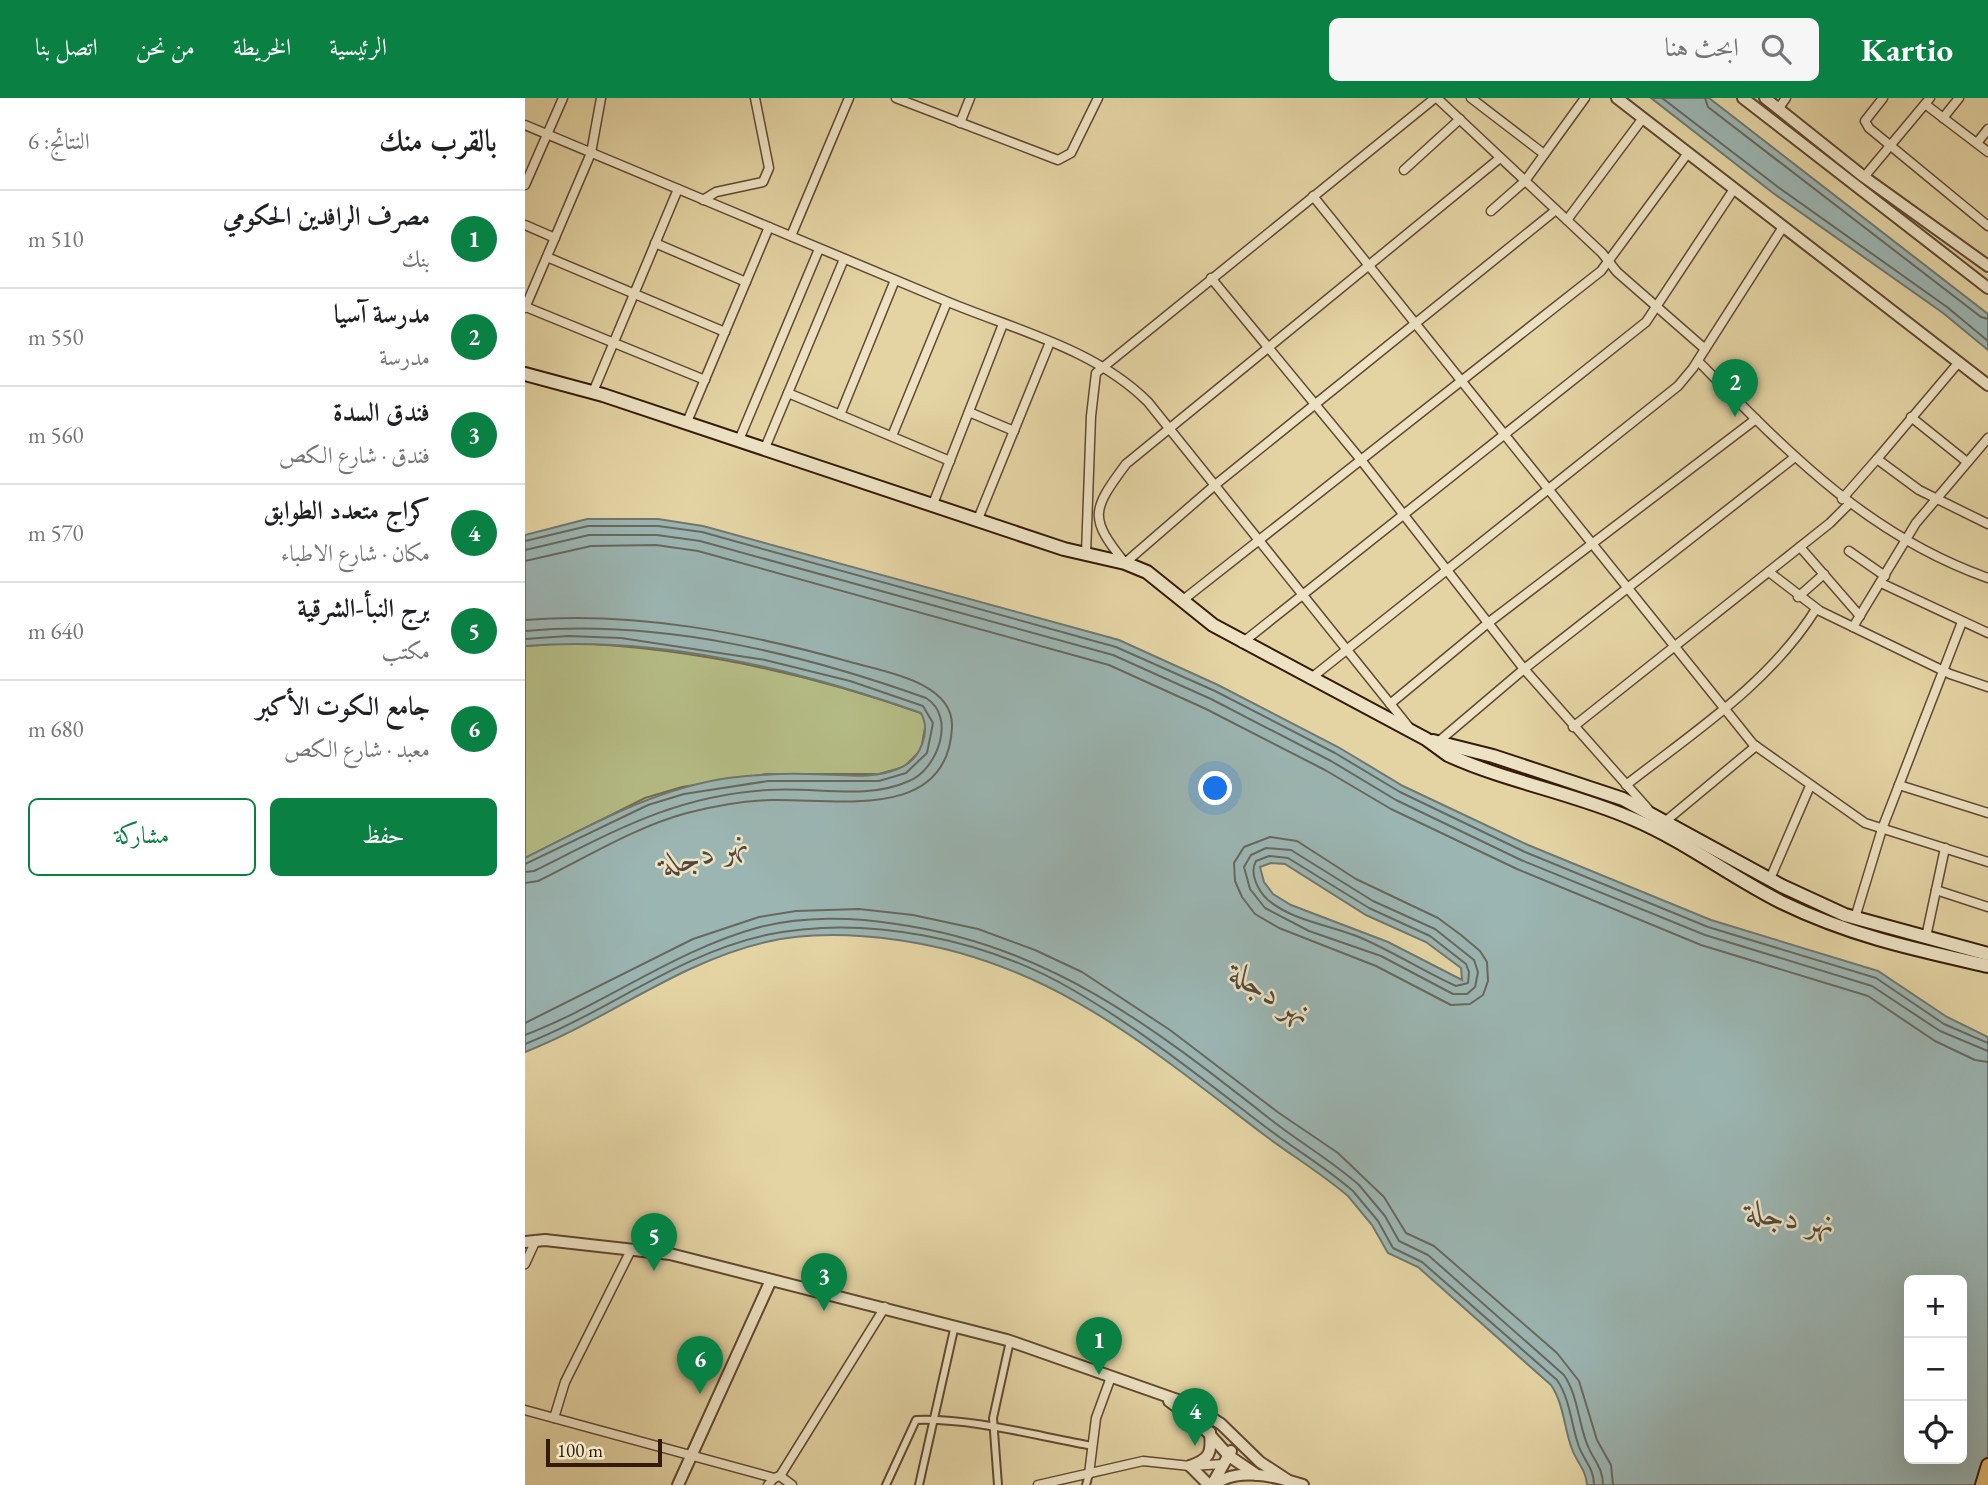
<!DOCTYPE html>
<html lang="ar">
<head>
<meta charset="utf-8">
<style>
  :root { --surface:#fff; --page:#f6f6f6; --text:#202124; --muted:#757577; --line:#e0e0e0; --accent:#0b8043 }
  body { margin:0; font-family:"EB Garamond",Amiri,serif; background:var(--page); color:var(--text); direction:rtl }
  .controls { position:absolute; right:21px; bottom:21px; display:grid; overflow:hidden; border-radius:10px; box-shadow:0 7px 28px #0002 }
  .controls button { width:63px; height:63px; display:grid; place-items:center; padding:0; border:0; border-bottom:2px solid var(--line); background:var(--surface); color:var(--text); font:35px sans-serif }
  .scale { position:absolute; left:21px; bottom:18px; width:116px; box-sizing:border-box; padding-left:7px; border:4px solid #351a09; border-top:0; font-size:19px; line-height:24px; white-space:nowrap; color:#351a09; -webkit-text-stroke:5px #ede3c4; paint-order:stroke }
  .you { position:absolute; left:691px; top:691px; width:24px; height:24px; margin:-18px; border:5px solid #fff; border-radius:50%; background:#1a73e8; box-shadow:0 0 0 10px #1a73e833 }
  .badge { display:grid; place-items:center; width:46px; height:46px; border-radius:50%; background:var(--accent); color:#fff; font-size:23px; font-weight:700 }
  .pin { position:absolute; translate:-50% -58px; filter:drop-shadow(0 2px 4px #0008) }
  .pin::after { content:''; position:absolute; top:37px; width:24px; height:21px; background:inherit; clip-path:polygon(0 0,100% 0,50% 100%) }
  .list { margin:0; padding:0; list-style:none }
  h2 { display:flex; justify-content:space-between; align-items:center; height:91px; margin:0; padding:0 28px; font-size:30px }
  h2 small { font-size:23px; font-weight:400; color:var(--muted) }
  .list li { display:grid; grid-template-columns:46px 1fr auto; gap:21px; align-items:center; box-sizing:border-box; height:98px; padding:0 28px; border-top:2px solid var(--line) }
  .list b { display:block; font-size:26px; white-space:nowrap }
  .list p { margin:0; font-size:23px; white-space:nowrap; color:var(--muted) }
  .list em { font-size:23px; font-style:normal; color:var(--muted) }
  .actions { display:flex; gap:14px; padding:21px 28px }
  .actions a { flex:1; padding:16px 0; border:2px solid var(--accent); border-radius:10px; text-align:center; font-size:24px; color:var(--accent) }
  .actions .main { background:var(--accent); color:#fff }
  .icon { flex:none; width:38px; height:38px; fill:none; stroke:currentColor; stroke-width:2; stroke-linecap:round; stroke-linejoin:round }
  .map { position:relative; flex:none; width:1463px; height:1387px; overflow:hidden; direction:ltr }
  header { display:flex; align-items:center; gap:42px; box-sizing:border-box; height:98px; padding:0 35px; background:var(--accent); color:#fff }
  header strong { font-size:33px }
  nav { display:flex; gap:38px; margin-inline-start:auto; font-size:24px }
  .search { width:490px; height:63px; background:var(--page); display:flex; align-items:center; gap:18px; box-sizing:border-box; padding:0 24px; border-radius:10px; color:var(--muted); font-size:26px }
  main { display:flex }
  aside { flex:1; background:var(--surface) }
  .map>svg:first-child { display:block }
  .green { fill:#b5bc85; stroke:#756b47; stroke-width:2 }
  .water { fill:#9bb5b2; stroke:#72776e; stroke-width:2; fill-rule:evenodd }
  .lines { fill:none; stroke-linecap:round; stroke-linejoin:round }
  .shore { stroke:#68685e; stroke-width:2 }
  .pedestrian-casing { stroke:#614830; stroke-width:10 }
  .minor-casing { stroke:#614830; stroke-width:11 }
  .tertiary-casing { stroke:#614830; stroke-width:14 }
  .secondary-casing { stroke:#351a09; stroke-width:16 }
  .primary-casing { stroke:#351a09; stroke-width:16 }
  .pedestrian { stroke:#ede3c4; stroke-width:6 }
  .minor { stroke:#ede3c4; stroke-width:8 }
  .tertiary { stroke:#ede3c4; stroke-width:10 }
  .secondary { stroke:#ede3c4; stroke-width:12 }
  .primary { stroke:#e2ba72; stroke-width:12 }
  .labels { text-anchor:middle; stroke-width:5; stroke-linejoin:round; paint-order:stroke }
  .water-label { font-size:33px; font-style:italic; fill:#54483c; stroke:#ede3c4 }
</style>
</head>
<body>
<header>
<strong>Kartio</strong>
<div class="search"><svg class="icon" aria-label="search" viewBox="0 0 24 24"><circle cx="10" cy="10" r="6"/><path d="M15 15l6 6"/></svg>ابحث هنا</div>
<nav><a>الرئيسية</a><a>الخريطة</a><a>من نحن</a><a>اتصل بنا</a></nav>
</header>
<main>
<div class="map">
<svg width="1463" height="1387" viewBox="0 0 1463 1387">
  <rect width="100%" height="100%" fill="#e4d4a4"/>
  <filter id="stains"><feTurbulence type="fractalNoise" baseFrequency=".00286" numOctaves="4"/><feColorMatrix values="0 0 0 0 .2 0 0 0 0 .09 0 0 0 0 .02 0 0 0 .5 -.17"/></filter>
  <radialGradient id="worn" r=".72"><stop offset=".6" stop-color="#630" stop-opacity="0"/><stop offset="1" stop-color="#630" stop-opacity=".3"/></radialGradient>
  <path class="green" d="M43 545C164 549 282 575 396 615L401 624 396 652 379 669 354 676H242L157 689 120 700 0 760V548Z"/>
  <g class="water">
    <path d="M1126 0H1184L1463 216V252L1418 215 1248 95Z"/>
    <path d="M62 421H133L178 428 594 542 693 587 813 649 878 688 1003 747 1186 822 1353 873 1422 919 1463 939V1387H1062C1061 1371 1052 1365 1047 1351 1039 1330 1039 1306 1026 1287L893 1169 863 1155 847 1127 823 1098C796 1075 766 1057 738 1036 621 947 523 863 373 842 330 836 283 834 241 844 154 864 82 922 0 954V760C66 727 129 691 203 680 229 677 255 675 282 676 313 676 349 683 377 669 396 660 406 633 396 615 270 571 134 537 0 548V437ZM746 765 760 766 841 817 901 844 936 870 937 882 863 844 766 807 748 796 739 784 735 769ZM1384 1182H1437V1361H1384Z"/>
  </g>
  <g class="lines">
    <g class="shore">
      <path d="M1137 0 1253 89 1422 209 1463 243"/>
      <path d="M1180 0 1183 9 1456 219 1463 221"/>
      <path d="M0 443 63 428H133L177 434 591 549 690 593 810 655 875 694 1000 754 1183 829 1351 880 1419 926 1463 945"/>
      <path d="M0 452 64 437H132L175 443 588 557 686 601 806 663 871 702 996 762 1180 837 1347 888 1415 933 1463 953"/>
      <path d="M0 463 66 448 131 447 173 453 584 567 681 611 800 672 866 711 992 771 1176 847 1343 898 1410 943 1450 962 1463 964"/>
      <path d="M0 522C110 513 223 535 329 565 362 574 429 585 427 629 423 725 310 700 246 702 218 703 189 708 162 715 110 729 62 759 13 783L0 785"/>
      <path d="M0 533C135 521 275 555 401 600 432 619 412 672 384 683 340 703 289 688 242 692 149 698 90 733 9 773L0 774"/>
      <path d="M0 541 43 538 96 540 240 562 325 583 398 608 408 625 402 655 381 675 354 683H243L159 696 123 707 0 766"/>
      <path d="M745 739 772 743 831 781 913 820 936 837 955 853 962 864 963 883 958 897 945 906 926 907 851 868 754 830 730 816 717 799 710 783 709 765 719 749Z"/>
      <path d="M741 750 766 752 848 803 910 831 949 862 953 874 950 889 942 896H928L856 858 784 833 740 810 725 791 719 769 726 757Z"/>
      <path d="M744 758 763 760 844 810 905 838 941 866 944 874 943 885 931 888C898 873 867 853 834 839 805 827 768 823 743 802 733 793 724 775 731 763Z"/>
      <path d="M0 925 168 841 234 819 271 813 334 811 388 817 453 831 510 852 557 874 645 932 754 1015 813 1055 859 1099 881 1135 909 1148 1032 1255 1054 1283 1072 1342 1086 1367 1088 1387"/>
      <path d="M0 937C81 906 150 852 235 829 278 818 328 819 371 826 523 847 628 929 745 1021 774 1044 806 1062 834 1087L860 1118 874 1143 903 1157 1039 1277C1053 1298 1053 1323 1062 1346 1068 1362 1078 1369 1078 1387"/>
      <path d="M0 946C82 914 154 856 241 837 340 816 461 841 548 892 617 932 679 982 742 1030 771 1052 800 1069 828 1093L853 1123 868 1150 897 1164 1032 1282C1045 1301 1046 1325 1053 1346 1058 1362 1069 1369 1069 1387"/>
    </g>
    <defs>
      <g id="pedestrian">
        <path d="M361 1387 391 1322C449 1320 511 1338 568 1348"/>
        <path d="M394 1387 430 1227"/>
        <path d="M473 1387 468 1320 485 1243"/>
        <path d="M561 1387 564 1376"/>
      </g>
      <g id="minor">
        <path d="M371 0 533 62 546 55 573 0"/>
        <path d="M912 0 1077 155 1092 174 1180 251"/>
        <path d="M946 0 1019 56"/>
        <path d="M1358 0 1340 23 1344 30 1463 128"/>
        <path d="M1400 6 1463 54"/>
        <path d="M1254 10 1261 0"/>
        <path d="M1418 20 1434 0"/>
        <path d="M435 25 445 0"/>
        <path d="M0 27C139 85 277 143 416 201 486 231 568 249 623 304L883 628"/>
        <path d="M1452 45 1463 31"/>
        <path d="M975 60 601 366C566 413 564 420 600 465L690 387 1031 112"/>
        <path d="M879 72 935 21"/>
        <path d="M1339 79 1405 0"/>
        <path d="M0 87 38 0"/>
        <path d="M788 98 1228 646 1340 725 1463 764"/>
        <path d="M178 102 191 94 238 84 244 70 230 0"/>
        <path d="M966 113 1000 83 1060 0"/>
        <path d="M1042 122 1118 20"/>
        <path d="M0 127 30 140"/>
        <path d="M266 138 324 0"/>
        <path d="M130 145 221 184"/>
        <path d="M22 159 200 234"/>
        <path d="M686 180 836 362 999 571 1123 711"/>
        <path d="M1 209 180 282"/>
        <path d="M0 210 66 55 76 0"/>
        <path d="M1173 263C1261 352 1341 437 1463 480"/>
        <path d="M1434 264 1352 361 1394 392 1463 426"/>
        <path d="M68 294 153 91"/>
        <path d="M263 295 425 363"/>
        <path d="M444 314 489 333"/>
        <path d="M315 317 370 182"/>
        <path d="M1386 319 1442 364"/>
        <path d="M162 324 244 129"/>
        <path d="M367 338 422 204"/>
        <path d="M214 342 294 151"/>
        <path d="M240 350 319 161"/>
        <path d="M1317 401 1352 361"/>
        <path d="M408 406 478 226"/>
        <path d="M453 421 525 244"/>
        <path d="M1275 449 1335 518"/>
        <path d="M1324 453 1360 478"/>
        <path d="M561 456 566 318 571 275 910 0"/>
        <path d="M1244 474 1295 513 1425 576 1463 589"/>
        <path d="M1356 485 1463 535"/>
        <path d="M1273 499 1299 476"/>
        <path d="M658 502 1076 173 1163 55"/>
        <path d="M1328 529 1391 425 1463 340"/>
        <path d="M717 545 1121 224 1209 91"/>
        <path d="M785 581 1153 288 1168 270 1258 129"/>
        <path d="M865 606 963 525 1231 321"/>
        <path d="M1048 629 1305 425 1324 406"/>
        <path d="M913 644 999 571 1270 359"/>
        <path d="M1101 687C1169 634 1245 585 1291 511"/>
        <path d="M1374 687 1463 715"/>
        <path d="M1142 722 1231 648"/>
        <path d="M1245 781 1285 688"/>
        <path d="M1411 792 1463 809"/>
        <path d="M1330 820 1357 731 1437 524"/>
        <path d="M1401 839 1420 750"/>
        <path d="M0 1166 11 1142"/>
        <path d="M0 1312 249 1380"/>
        <path d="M29 1320 40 1284 106 1152"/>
        <path d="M564 1376 571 1320 586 1279"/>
        <path d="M255 1378 360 1209"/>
        <path d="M243 1387 249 1380 255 1378 267 1387"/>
        <path d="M513 1387 618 1363 665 1368 699 1366"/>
      </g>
      <g id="tertiary">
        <path d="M1092 0 1463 287"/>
        <path d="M1218 0 1463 190"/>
        <path d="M1240 0 1339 79 1463 168"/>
        <path d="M0 1144 20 1142 145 1156 482 1242 664 1306 696 1326 735 1364 764 1383"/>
        <path d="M644 1303 676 1327 704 1358 732 1377"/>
        <path d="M665 1368C685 1361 687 1355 685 1334"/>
        <path d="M665 1368 684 1387"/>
        <path d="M688 1385 706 1353"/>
        <path d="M153 1387 246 1182"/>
        <path d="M688 1387C713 1369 750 1378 778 1387"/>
      </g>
      <g id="secondary">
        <path d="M0 276 78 297 539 451 600 465 622 474 688 527 901 641 923 657C982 684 1049 695 1108 721 1160 743 1206 779 1256 804 1326 838 1388 851 1463 868"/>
        <path d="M908 643 968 658 1098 701 1257 788 1320 817 1463 856"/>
      </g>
      <path id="primary" d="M1457 1387 1463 1367"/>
    </defs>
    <use href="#pedestrian" class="pedestrian-casing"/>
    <use href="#minor" class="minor-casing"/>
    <use href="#tertiary" class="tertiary-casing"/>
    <use href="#secondary" class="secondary-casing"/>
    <use href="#primary" class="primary-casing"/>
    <use href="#pedestrian" class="pedestrian"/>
    <use href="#minor" class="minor"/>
    <use href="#tertiary" class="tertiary"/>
    <use href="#secondary" class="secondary"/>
    <use href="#primary" class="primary"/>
  </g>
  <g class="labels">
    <g class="water-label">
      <text transform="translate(179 754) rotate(-17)" y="12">نهر دجلة</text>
      <text transform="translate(747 894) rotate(31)" y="12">نهر دجلة</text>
      <text transform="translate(1266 1118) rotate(8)" y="12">نهر دجلة</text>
    </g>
  </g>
  <rect width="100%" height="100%" filter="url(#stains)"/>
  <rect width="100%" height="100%" fill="url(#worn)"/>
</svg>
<div class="controls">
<button>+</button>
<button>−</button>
<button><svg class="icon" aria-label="locate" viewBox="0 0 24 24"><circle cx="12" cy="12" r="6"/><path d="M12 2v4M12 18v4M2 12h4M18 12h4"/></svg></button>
</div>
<div class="scale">100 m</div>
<div class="you"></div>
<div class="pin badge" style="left:574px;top:1277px">1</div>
<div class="pin badge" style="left:1210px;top:319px">2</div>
<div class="pin badge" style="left:299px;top:1213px">3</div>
<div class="pin badge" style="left:670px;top:1348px">4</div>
<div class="pin badge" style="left:129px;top:1173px">5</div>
<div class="pin badge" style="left:175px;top:1296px">6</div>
</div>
<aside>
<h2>بالقرب منك<small>النتائج: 6</small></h2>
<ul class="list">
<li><span class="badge">1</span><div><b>مصرف الرافدين الحكومي</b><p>بنك</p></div><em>510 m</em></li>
<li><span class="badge">2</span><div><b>مدرسة آسيا</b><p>مدرسة</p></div><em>550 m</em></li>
<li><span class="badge">3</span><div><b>فندق السدة</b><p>فندق · شارع الكص</p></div><em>560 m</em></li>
<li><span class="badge">4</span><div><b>كراج متعدد الطوابق</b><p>مكان · شارع الاطباء</p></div><em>570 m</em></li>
<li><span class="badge">5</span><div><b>برج النبأ-الشرقية</b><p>مكتب</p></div><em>640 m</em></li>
<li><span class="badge">6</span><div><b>جامع الكوت الأكبر</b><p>معبد · شارع الكص</p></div><em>680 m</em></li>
</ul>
<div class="actions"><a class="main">حفظ</a><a>مشاركة</a></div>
</aside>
</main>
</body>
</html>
